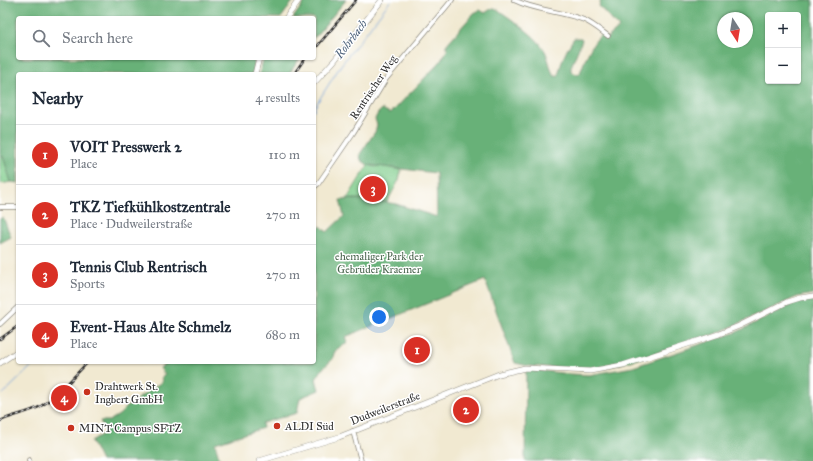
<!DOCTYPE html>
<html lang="en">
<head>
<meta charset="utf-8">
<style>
  :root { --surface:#fff; --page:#f2f2f3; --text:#1f2937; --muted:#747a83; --line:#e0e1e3; --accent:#d93025 }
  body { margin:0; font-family:"IM FELL Great Primer",serif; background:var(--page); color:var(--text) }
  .controls { position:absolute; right:12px; top:12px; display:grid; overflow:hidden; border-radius:4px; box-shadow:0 1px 3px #0004 }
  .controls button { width:36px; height:36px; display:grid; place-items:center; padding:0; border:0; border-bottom:1px solid var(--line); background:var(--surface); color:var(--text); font:20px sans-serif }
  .compass { position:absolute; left:717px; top:12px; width:36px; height:36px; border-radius:50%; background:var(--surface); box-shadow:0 1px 3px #0004; rotate:168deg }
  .you { position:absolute; left:379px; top:317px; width:14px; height:14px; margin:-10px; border:3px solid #fff; border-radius:50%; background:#1a73e8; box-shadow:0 0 0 6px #1a73e833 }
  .badge { display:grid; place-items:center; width:26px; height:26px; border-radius:50%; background:var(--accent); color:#fff; font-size:13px; font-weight:700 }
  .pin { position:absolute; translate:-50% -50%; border:2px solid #fff; box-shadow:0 1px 4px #0006 }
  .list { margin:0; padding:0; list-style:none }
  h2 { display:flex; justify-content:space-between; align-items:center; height:52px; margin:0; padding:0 16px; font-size:17px }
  h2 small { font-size:13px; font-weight:400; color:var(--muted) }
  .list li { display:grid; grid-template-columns:26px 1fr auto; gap:12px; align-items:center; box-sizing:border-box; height:60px; padding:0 16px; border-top:1px solid var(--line) }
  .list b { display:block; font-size:15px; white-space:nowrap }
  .list p { margin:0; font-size:13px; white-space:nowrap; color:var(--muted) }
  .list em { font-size:13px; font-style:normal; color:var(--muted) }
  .icon { flex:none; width:22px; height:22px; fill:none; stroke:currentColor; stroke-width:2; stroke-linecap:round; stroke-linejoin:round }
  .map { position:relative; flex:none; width:813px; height:461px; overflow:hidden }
  .search { position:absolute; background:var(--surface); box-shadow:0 1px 3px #0004; left:16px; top:16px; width:300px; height:44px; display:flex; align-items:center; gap:10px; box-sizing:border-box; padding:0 14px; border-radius:4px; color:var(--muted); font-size:15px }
  .panel { position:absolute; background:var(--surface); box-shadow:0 1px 3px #0004; left:16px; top:72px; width:300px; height:292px; border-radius:4px }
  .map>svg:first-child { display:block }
  .green { fill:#81ce8d; stroke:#567c5c }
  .forest { fill:#68b178; stroke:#4a6e52; fill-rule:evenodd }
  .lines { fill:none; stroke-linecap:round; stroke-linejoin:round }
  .stream { stroke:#709fd9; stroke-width:1 }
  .minor-casing { stroke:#8e8a7e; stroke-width:5.5 }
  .major-casing { stroke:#8e8a7e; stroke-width:6 }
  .minor { stroke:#fff; stroke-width:4 }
  .major { stroke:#fff; stroke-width:5 }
  .rail-casing { stroke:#2b2b2b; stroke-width:2.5 }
  .rail { stroke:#fff; stroke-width:1; stroke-dasharray:3; stroke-linecap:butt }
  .poi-dot { fill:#c8321e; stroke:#fff; stroke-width:1.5 }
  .labels { text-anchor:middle; stroke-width:3; stroke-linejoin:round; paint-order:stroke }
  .street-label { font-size:11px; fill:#2b2b2b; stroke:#fff }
  .park-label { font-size:11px; fill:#49644d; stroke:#fff }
  .poi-label { font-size:11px; fill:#2b2b2b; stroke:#fff; text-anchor:start }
  .water-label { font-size:12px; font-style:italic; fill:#4a5f79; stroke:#fff }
</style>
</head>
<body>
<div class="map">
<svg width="813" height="461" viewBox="0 0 813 461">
  <rect width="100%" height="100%" fill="#fff"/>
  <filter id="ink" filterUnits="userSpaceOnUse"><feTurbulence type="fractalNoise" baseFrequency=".025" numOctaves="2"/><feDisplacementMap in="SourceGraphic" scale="8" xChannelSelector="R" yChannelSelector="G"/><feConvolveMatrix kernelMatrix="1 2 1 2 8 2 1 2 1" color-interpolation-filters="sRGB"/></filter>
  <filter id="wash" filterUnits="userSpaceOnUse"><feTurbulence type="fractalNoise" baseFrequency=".012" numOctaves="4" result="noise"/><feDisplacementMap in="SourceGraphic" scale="16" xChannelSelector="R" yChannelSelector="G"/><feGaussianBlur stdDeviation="0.9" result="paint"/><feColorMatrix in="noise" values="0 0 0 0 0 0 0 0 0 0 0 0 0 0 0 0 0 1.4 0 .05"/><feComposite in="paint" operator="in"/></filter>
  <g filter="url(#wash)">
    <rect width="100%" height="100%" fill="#f1e9d1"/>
    <g class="green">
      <path d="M0 156H3L11 182 0 184Z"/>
      <path d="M368 165 375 167 379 166 401 170 399 180 387 202 365 199H347Z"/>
    </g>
    <g class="forest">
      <path d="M0 0H294L281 18H18V58H255L253 74H18V183L11 182 3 156 0 155Z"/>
      <path d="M306 0H346L314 38V18H293Z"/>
      <path d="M601 0H813V294L797 297 718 333 638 359 604 368 578 369 529 366 515 363 485 280 345 337 348 343C340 347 333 349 333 359L323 368 316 379 319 390 300 398 297 413 262 423 263 428 215 443 220 461H101L91 441 106 432 100 421H109L119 415 129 405 163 381 161 378 165 375 160 368 168 362H314V233L321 226 327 232 344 216 340 200 365 199 396 204 437 217 436 173 368 165 361 160 360 154 375 132 377 125 375 119 378 113 382 109 390 113 394 110 440 62 448 49 446 45 474 13 480 10 485 13 491 9H497C512 20 538 36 546 53 549 60 550 69 554 76H558C561 62 566 50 574 38H581L582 40 571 67V71L578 75 580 73C585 60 591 43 602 34L607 38 619 28 599 6ZM768 15H798V81H768ZM723 18H747V42H723Z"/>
      <path d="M264 58H300L289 74H259Z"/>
      <path d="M3 217 11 237 0 243V219Z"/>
      <path d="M813 300V461H525L526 369 570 374 589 375 633 367 737 332 793 304 801 301Z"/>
    </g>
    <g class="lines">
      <g class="stream">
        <path d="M314 110 317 103 341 65 391 0"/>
        <path d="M3 394 36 362"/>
      </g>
    </g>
  </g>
  <g filter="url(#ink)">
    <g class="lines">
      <defs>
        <g id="minor">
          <path d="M514 0C536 11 562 11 584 20 593 24 600 30 608 36"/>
          <path d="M314 187 318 184 353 133 386 79 452 0"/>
          <path d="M0 207H18"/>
          <path d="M0 324 18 307"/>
          <path d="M353 431 361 461"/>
          <path d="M29 460V461"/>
        </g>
        <g id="major">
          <path d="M286 18 299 0"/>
          <path d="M255 74 259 58"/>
          <path d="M314 83 334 61 382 0"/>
          <path d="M0 363 18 351"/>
          <path d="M259 461 339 437 499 374 525 368 590 371 623 365 719 334 739 326 787 302 800 298 813 296"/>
        </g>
      </defs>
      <use href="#minor" class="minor-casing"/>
      <use href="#major" class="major-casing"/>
      <use href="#minor" class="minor"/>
      <use href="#major" class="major"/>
      <defs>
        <g id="rail">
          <path d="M314 50 356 0"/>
          <path d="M294 74 305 58"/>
          <path d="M0 339 18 326"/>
          <path d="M0 421C13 415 28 413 41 406 59 395 73 377 88 362"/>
        </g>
      </defs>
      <use href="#rail" class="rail-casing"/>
      <use href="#rail" class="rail"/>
    </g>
  </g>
  <g class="poi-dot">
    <circle cx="87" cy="392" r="4"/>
    <circle cx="277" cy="426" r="4"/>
    <circle cx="71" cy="428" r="4"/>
  </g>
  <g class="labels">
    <g class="street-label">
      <text transform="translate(373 87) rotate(-56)" y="4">Rentrischer Weg</text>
      <text transform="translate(385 408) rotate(-21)" y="4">Dudweilerstraße</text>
    </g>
    <g class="park-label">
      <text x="379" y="260">ehemaliger Park der<tspan x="379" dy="13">Gebrüder Kraemer</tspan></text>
    </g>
    <g class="poi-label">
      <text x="95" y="390">Drahtwerk St.<tspan x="95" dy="13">Ingbert GmbH</tspan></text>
      <text x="285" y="430">ALDI Süd</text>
      <text x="79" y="432">MINT Campus SFTZ</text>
    </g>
    <g class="water-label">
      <text transform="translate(351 39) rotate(-53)" y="4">Rohrbach</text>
    </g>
  </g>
</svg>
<div class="controls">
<button>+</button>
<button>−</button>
</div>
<svg class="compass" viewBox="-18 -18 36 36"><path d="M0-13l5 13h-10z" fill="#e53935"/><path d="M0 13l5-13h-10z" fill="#747a83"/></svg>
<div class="you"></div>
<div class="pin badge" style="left:417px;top:350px">1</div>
<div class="pin badge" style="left:466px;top:410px">2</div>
<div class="pin badge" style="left:373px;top:189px">3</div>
<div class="pin badge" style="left:64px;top:398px">4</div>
<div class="search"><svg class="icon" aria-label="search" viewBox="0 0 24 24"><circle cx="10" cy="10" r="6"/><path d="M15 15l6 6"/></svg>Search here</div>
<section class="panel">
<h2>Nearby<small>4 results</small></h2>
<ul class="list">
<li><span class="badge">1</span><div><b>VOIT Presswerk 2</b><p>Place</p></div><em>110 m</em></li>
<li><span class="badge">2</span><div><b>TKZ Tiefkühlkostzentrale</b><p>Place · Dudweilerstraße</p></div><em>270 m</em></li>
<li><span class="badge">3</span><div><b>Tennis Club Rentrisch</b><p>Sports</p></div><em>270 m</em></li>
<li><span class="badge">4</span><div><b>Event-Haus Alte Schmelz</b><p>Place</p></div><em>680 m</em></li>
</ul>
</section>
</div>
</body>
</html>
